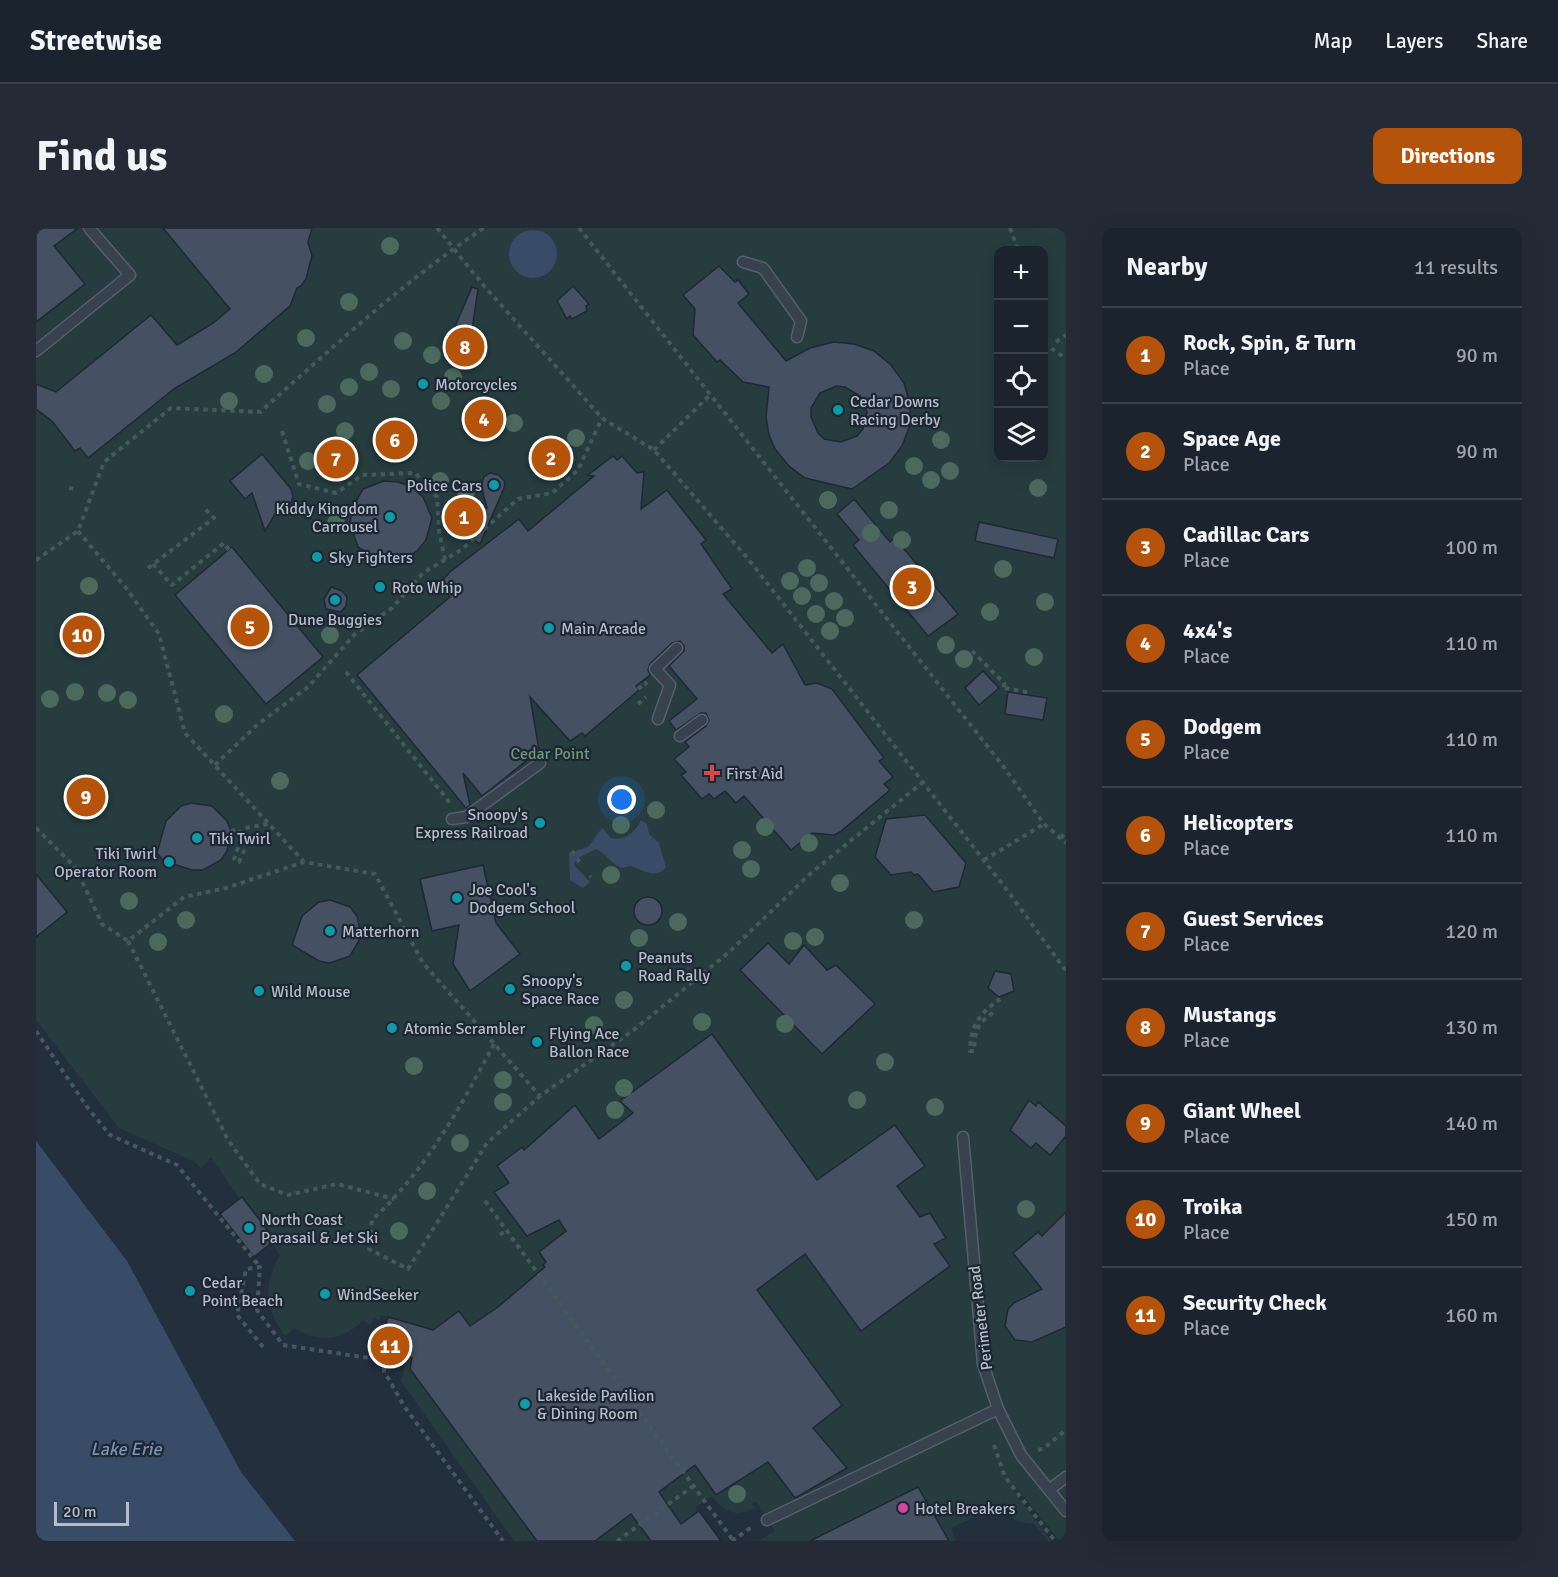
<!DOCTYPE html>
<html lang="en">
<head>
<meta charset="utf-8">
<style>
  :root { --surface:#1b232e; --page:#242b36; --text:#f1f3f6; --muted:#a0a4aa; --line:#39404a; --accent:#b45309 }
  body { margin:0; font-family:Signika,sans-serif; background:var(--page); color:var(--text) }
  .controls { position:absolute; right:18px; top:18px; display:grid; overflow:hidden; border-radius:12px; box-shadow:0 6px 24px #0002 }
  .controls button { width:54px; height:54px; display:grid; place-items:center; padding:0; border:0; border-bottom:2px solid var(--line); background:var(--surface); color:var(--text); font:30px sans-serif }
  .scale { position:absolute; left:18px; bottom:15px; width:75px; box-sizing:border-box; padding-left:6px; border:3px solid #b4bcc9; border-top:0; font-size:16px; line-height:21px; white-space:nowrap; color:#b4bcc9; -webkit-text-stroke:4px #1d2633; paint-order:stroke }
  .you { position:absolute; left:586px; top:572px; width:21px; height:21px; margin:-15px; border:4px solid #fff; border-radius:50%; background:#1a73e8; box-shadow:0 0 0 9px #1a73e833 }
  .badge { display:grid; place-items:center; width:39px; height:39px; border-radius:50%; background:var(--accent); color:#fff; font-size:20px; font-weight:700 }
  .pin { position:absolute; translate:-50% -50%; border:3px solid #fff; box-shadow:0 2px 6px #0006 }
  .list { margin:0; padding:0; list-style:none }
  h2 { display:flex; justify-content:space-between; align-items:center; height:78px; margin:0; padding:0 24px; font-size:26px }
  h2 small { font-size:20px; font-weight:400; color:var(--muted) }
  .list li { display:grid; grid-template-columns:39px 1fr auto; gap:18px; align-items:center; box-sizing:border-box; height:96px; padding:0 24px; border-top:2px solid var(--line) }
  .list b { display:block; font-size:22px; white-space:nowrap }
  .list p { margin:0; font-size:20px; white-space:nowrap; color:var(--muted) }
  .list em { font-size:20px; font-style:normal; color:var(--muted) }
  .icon { flex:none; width:33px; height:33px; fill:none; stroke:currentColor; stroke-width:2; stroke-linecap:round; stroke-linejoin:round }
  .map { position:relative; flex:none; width:1030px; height:1313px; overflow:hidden; border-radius:12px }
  header { display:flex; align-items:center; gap:36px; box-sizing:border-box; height:84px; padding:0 30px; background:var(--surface); border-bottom:2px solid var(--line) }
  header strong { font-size:28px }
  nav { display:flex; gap:33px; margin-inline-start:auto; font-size:21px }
  .intro { display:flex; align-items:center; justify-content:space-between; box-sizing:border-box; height:144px; padding:0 36px }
  h1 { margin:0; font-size:42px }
  .button { padding:15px 27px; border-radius:12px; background:var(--accent); color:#fff; font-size:21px; font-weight:700 }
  main { display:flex; gap:36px; padding:0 36px }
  aside { flex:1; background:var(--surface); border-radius:12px; box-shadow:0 6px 24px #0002 }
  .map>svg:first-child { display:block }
  .green { fill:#263c3f; fill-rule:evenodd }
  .water { fill:#394c67 }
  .building { fill:#455162; stroke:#1f2835; stroke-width:1.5; fill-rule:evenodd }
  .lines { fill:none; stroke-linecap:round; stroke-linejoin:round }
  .service-casing { stroke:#565f6c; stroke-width:13 }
  .path { stroke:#44595c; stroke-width:4; stroke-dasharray:4.5 4.5; stroke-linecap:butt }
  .service { stroke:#38414e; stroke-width:10 }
  .tree { fill:#4b6a5d }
  .culture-dot { fill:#0f9aa8; stroke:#1d2633; stroke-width:2 }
  .health-dot { fill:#e0444e; stroke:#1d2633; stroke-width:2 }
  .hotel-dot { fill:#d1479c; stroke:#1d2633; stroke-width:2 }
  .labels { text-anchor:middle; stroke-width:4.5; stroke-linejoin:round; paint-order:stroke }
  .poi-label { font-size:16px; fill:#b4bcc9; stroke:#1d2633; text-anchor:start }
  .park-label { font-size:16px; fill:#6b9a76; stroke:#1d2633 }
  .street-label { font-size:16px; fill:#b4bcc9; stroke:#1d2633 }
  .water-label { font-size:18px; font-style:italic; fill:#7c92b1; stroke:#1d2633 }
</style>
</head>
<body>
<header>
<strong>Streetwise</strong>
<nav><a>Map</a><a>Layers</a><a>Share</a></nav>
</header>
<div class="intro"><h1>Find us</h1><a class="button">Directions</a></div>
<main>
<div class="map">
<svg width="1030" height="1313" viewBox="0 0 1030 1313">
  <rect width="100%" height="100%" fill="#242f3e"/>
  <path class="green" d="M0 0H1030V1313H1024L982 1261 978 1263 1015 1313H1012L998 1296 979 1293 969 1275 915 1300 920 1313H913L882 1260 799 1300 806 1313H722L739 1303 720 1274 716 1276 719 1280C699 1290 688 1284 676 1268L660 1279 659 1313H478L365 1153 382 1097 345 1087 343 1092 339 1090 334 1097 327 1092C308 1113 281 1115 258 1100L249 1108C228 1078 227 1058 244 1027L235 1015 239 1012 206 969 204 971 175 930 165 940 159 934 83 900 0 792ZM963 22H1008V230H963Z"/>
  <g class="water">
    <circle cx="497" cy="26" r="24"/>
    <path d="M605 592 611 596 613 606 623 615 630 640C617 652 607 641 594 638L586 640C574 636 572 626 560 621L540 631 538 637 554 654 547 660 534 652 533 625 552 619 566 600 575 610C589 613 599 605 605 592Z"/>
    <path d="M0 913 91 1033 205 1244 259 1313H0Z"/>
  </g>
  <g class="building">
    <path d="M0 0H42L18 18 49 56 0 94Z"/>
    <path d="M127 0H276L272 14 276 28 270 51 265 58 261 60 254 78 199 125 139 160 52 230 44 220 39 223 16 193 0 181V156L20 164 115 87 141 117 176 96 194 81Z"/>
    <path d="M683 38 699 54 702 52 713 66 702 75 750 133 774 120 798 114 818 116 838 123 855 137 868 155 874 176V197L866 218 853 235 816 261 769 250 753 238 739 221 733 207 730 189 733 159 707 154 684 132 681 134 657 107 659 81 647 67ZM800 158 809 159 824 168 831 184 827 201 821 208 805 214 788 211 782 205 775 189V180L784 165Z"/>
    <path d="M537 58 553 76 550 78 551 83 536 91 534 88 531 91 521 73Z"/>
    <path d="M436 59 442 61 436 102 444 109 448 121 444 132 430 139 414 131 411 117Z"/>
    <path d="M515 216 525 221 532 245 511 243 503 236 501 228 504 221Z"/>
    <path d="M302 218 315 232 299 245 286 230Z"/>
    <path d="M226 226 255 261 257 268 255 275 244 278 229 303 216 265 209 271 194 253Z"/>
    <path d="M577 228 581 232 586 228 601 245 608 244 605 281 631 262 670 312 665 316 696 361 687 366 736 425 747 416 769 457 781 455 796 461 848 530 843 533 857 549 848 556 854 562 804 604 798 607 776 605 755 622 708 568 700 575 689 563 678 571 673 566 666 571 645 547 650 544 638 531 653 519 649 514 670 498 673 492 670 485H665L640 502 633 493 661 471 633 438 648 423V418L644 413 636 415 614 436 612 442 614 447 600 458 603 462 549 508 546 505 534 513 494 469 504 528 494 530 446 568 427 545 434 577 430 580 321 447 414 369 403 356 414 344 483 291 492 303 558 248 552 247Z"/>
    <path d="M454 245 463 247 469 254 468 260 444 316 410 293 422 280H451L445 257 448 249Z"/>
    <path d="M348 253 362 254 376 259 387 269 396 290 390 312 381 323 368 331 353 333 339 330 322 319 314 296 316 281 327 261Z"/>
    <path d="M818 271 854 314 859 310 922 386 892 408 817 317 823 312 801 286Z"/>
    <path d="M943 294 1022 311 1018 330 939 313Z"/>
    <path d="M196 319 287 429 230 476 139 367Z"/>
    <path d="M295 359 306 363 311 369 310 378 305 384 290 381 288 371Z"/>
    <path d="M947 443 963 460 943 477 929 460Z"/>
    <path d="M972 464 1011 470 1007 492 969 486Z"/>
    <path d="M155 575 176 578 191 593 195 603 191 623 185 632 167 642H156L138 636 133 640 121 625 130 593 145 578Z"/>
    <path d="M889 587 930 635 923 659 897 664 882 646 878 647 875 644 855 647 839 629 850 591Z"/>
    <path d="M447 637 460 695 484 726 434 763 417 736 423 697 396 703 384 651Z"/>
    <path d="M0 646 31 684 0 709Z"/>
    <circle cx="612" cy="683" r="14"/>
    <path d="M294 672 314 679 321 688 325 709 314 728 294 735 283 733 256 717 266 688 283 674Z"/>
    <path d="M732 715 753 736 768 717 791 742 800 737 839 776 786 826 704 742Z"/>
    <path d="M959 743 975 746 978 763 963 769 952 760Z"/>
    <path d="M676 806 781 952 859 897 889 938 861 958 884 989 894 985 910 1010 898 1016 914 1038 825 1103 769 1026 721 1062 806 1177 777 1200 811 1240 759 1270 732 1234 680 1267 659 1237 623 1264 645 1296 663 1283 685 1313H615L595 1286 559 1313H501L374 1141 376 1130 343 1120 352 1089 397 1102 423 1083 434 1098 462 1079 509 1039 507 1037 510 1034 503 1024 530 1003 523 992 491 1008 458 964 473 955 461 938 486 919 488 922 539 877 563 911 597 885 584 873Z"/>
    <path d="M993 872 1000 878 1002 874 1030 898V908L1014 927 1000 915 995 920 974 902Z"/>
    <path d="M206 969 239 1012 218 1029 184 986Z"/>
    <path d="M1030 984V1099L996 1114 979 1112 969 1098 972 1081 978 1075 1006 1061 977 1025 1002 1004 1006 1008Z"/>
    <path d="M882 1259 913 1313H774Z"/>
  </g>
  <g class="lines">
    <defs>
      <g id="service">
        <path d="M707 34 727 40 765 93 761 109"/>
        <path d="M0 123 94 47 53 0"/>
        <path d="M622 491 634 457 619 441 641 420"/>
        <path d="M644 508 666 492"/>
        <path d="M416 591 430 589 504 535"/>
        <path d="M927 909 947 1136 962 1181 985 1227 1030 1283"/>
        <path d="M1013 1262 1030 1249"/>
        <path d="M731 1292 962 1181"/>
      </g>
    </defs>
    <use href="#service" class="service-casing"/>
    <g class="path">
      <path d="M401 0 449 59 566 190 618 222 713 332 971 662 1030 743"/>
      <path d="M543 0 967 538 1008 596 1030 615"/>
      <path d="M974 0 982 22"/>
      <path d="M1020 114 1030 107"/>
      <path d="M1008 115 1030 131"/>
      <path d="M246 203 263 256 300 265 326 247 379 245 401 269 403 303 409 332"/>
      <path d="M618 222 675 166"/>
      <path d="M33 260 39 261"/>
      <path d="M42 303 90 360 123 406 149 505 268 634"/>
      <path d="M0 332 42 303 68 234 135 180 224 184C296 120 368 53 448 0"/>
      <path d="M117 336 136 357 188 315 193 322"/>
      <path d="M112 340 178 290 168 280"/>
      <path d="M936 423 968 455V463"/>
      <path d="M310 444 414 575"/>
      <path d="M969 460 995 465"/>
      <path d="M602 461 609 455 611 457"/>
      <path d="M602 476 610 469"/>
      <path d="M179 537 222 496 272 459 318 407 356 380 387 345 425 322 482 271 516 265 542 242 566 190"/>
      <path d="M0 600 40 640 66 696 92 713 148 669 190 660 268 634 339 646 387 735 504 868 599 801 692 725 775 645 887 554"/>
      <path d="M195 603 203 601 204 614 198 631 203 634 209 621V600L232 596"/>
      <path d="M1025 610 1030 603"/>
      <path d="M536 623 546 638"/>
      <path d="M948 632 1008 596"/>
      <path d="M554 648 555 649"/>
      <path d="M92 713 192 912 224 956 252 967 301 956 358 971"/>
      <path d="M957 785C941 795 939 804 938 823H934C934 798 944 785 964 771"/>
      <path d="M0 803 51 879 74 907 141 937 224 1039"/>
      <path d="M458 816C424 880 390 942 336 992L333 1021 372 1041 451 915 503 869"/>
      <path d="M449 973 697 1312"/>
      <path d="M464 1007 470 1002"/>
      <path d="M353 1105 347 1123 348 1143 368 1178 467 1313"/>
      <path d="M227 1119 201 1087 210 1041 224 1039 221 1082 247 1117 346 1132"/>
      <path d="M958 1217 969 1249 1019 1313"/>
      <path d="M1002 1222 1008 1220 1030 1202"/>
      <path d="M581 1313 656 1259"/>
      <path d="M696 1313 717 1298"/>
    </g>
    <use href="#service" class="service"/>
  </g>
  <g class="tree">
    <circle cx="354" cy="18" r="9"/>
    <circle cx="313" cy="74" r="9"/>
    <circle cx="270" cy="110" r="9"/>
    <circle cx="367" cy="113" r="9"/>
    <circle cx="396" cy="127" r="9"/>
    <circle cx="333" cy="144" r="9"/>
    <circle cx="228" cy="146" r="9"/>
    <circle cx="417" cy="149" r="9"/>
    <circle cx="313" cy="159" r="9"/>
    <circle cx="355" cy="161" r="9"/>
    <circle cx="193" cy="173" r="9"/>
    <circle cx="405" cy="173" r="9"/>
    <circle cx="291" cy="176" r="9"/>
    <circle cx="478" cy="195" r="9"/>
    <circle cx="309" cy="203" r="9"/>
    <circle cx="540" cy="210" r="9"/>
    <circle cx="905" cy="212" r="9"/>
    <circle cx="272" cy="233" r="9"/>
    <circle cx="878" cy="238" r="9"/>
    <circle cx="914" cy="243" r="9"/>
    <circle cx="895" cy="252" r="9"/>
    <circle cx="404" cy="253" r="9"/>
    <circle cx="1002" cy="260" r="9"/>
    <circle cx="430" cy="264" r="9"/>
    <circle cx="792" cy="272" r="9"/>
    <circle cx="853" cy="282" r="9"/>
    <circle cx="300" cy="295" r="9"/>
    <circle cx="835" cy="305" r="9"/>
    <circle cx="866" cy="312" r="9"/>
    <circle cx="771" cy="340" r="9"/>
    <circle cx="967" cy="341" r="9"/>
    <circle cx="754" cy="353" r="9"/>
    <circle cx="783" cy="355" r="9"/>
    <circle cx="53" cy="358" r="9"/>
    <circle cx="766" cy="368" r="9"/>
    <circle cx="798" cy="373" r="9"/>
    <circle cx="1009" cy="374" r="9"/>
    <circle cx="954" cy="384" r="9"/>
    <circle cx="780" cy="386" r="9"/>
    <circle cx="809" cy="390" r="9"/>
    <circle cx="794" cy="403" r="9"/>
    <circle cx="294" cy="407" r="9"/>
    <circle cx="910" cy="417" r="9"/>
    <circle cx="998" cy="429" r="9"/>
    <circle cx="928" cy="431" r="9"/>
    <circle cx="39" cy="464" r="9"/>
    <circle cx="71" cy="465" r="9"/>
    <circle cx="14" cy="471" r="9"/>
    <circle cx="92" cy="472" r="9"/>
    <circle cx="188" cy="486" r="9"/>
    <circle cx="244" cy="553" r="9"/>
    <circle cx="620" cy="582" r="9"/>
    <circle cx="585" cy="597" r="9"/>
    <circle cx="729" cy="599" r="9"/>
    <circle cx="773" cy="615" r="9"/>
    <circle cx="706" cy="622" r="9"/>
    <circle cx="715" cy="641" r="9"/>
    <circle cx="575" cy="647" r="9"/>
    <circle cx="804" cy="655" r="9"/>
    <circle cx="93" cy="673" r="9"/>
    <circle cx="150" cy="692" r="9"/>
    <circle cx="878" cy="692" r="9"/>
    <circle cx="642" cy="694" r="9"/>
    <circle cx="779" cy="709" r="9"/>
    <circle cx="603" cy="710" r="9"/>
    <circle cx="757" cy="713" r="9"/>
    <circle cx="122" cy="714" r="9"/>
    <circle cx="588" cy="772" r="9"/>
    <circle cx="666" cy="794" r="9"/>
    <circle cx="749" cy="796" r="9"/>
    <circle cx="558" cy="797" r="9"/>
    <circle cx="849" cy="834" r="9"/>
    <circle cx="378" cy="838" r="9"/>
    <circle cx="467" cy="852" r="9"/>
    <circle cx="588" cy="860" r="9"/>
    <circle cx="821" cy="872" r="9"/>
    <circle cx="467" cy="874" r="9"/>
    <circle cx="899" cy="879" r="9"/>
    <circle cx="579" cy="882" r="9"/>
    <circle cx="424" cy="915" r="9"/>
    <circle cx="391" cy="963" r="9"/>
    <circle cx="990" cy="981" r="9"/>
    <circle cx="363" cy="1003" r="9"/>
    <circle cx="701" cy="1266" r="9"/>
  </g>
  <g class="culture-dot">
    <circle cx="387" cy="156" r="6"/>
    <circle cx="802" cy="182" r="6"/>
    <circle cx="458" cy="257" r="6"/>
    <circle cx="354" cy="289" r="6"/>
    <circle cx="281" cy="329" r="6"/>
    <circle cx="344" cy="359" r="6"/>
    <circle cx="299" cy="372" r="6"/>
    <circle cx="513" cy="400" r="6"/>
    <circle cx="504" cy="595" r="6"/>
    <circle cx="161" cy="610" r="6"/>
    <circle cx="133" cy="634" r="6"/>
    <circle cx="421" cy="670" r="6"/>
    <circle cx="294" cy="703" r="6"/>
    <circle cx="590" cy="738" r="6"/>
    <circle cx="474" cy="761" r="6"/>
    <circle cx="223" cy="763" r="6"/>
    <circle cx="356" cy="800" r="6"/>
    <circle cx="501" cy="814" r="6"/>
    <circle cx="213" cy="1000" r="6"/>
    <circle cx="154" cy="1063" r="6"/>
    <circle cx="289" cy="1066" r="6"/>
    <circle cx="489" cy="1176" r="6"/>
  </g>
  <path class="health-dot" d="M673 536h6v6h6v6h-6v6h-6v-6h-6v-6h6z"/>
  <circle class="hotel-dot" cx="867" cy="1280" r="6"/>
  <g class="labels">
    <g class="poi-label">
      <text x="399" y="162">Motorcycles</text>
      <text x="814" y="179">Cedar Downs<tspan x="814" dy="18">Racing Derby</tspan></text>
      <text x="446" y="263" text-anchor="end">Police Cars</text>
      <text x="342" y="286" text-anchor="end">Kiddy Kingdom<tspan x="342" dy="18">Carrousel</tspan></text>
      <text x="293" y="335">Sky Fighters</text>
      <text x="356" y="365">Roto Whip</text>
      <text x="299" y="397" text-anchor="middle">Dune Buggies</text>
      <text x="525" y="406">Main Arcade</text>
      <text x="690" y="551">First Aid</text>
      <text x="492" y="592" text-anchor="end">Snoopy's<tspan x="492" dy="18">Express Railroad</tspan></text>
      <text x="173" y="616">Tiki Twirl</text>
      <text x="121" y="631" text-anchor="end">Tiki Twirl<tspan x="121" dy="18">Operator Room</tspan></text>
      <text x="433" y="667">Joe Cool's<tspan x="433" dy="18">Dodgem School</tspan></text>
      <text x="306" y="709">Matterhorn</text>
      <text x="602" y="735">Peanuts<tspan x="602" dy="18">Road Rally</tspan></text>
      <text x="486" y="758">Snoopy's<tspan x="486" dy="18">Space Race</tspan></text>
      <text x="235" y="769">Wild Mouse</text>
      <text x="368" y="806">Atomic Scrambler</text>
      <text x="513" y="811">Flying Ace<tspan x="513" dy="18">Ballon Race</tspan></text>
      <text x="225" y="997">North Coast<tspan x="225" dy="18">Parasail &amp; Jet Ski</tspan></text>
      <text x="166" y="1060">Cedar<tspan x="166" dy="18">Point Beach</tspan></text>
      <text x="301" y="1072">WindSeeker</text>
      <text x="501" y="1173">Lakeside Pavilion<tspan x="501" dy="18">&amp; Dining Room</tspan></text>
      <text x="879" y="1286">Hotel Breakers</text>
    </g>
    <g class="park-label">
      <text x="514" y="531">Cedar Point</text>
    </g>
    <g class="street-label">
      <text transform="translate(944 1090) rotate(-97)" y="6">Perimeter Road</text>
    </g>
    <g class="water-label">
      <text x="90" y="1227">Lake Erie</text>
    </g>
  </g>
</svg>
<div class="controls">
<button>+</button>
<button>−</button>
<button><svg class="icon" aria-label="locate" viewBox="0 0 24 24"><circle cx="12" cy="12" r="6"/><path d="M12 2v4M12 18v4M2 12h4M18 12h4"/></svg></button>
<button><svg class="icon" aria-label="layers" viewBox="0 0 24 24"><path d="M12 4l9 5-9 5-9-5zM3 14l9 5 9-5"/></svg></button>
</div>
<div class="scale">20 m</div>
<div class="you"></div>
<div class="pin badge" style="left:428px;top:289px">1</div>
<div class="pin badge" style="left:515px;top:230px">2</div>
<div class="pin badge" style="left:876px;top:359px">3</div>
<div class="pin badge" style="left:448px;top:191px">4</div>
<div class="pin badge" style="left:214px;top:399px">5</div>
<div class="pin badge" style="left:359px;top:212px">6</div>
<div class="pin badge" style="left:300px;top:231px">7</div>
<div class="pin badge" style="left:429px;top:119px">8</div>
<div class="pin badge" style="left:50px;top:569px">9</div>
<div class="pin badge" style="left:46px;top:407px">10</div>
<div class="pin badge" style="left:354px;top:1118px">11</div>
</div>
<aside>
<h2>Nearby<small>11 results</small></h2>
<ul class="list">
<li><span class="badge">1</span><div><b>Rock, Spin, &amp; Turn</b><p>Place</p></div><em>90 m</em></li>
<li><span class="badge">2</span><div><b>Space Age</b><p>Place</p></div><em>90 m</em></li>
<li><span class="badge">3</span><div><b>Cadillac Cars</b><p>Place</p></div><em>100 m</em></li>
<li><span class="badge">4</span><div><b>4x4's</b><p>Place</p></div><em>110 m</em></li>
<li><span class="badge">5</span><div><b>Dodgem</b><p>Place</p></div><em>110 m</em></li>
<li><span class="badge">6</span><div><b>Helicopters</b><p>Place</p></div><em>110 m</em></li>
<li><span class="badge">7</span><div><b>Guest Services</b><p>Place</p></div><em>120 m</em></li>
<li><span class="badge">8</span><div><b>Mustangs</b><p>Place</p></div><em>130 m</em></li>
<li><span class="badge">9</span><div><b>Giant Wheel</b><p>Place</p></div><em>140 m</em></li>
<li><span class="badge">10</span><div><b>Troika</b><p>Place</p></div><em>150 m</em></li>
<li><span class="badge">11</span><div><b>Security Check</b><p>Place</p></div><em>160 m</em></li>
</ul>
</aside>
</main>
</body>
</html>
